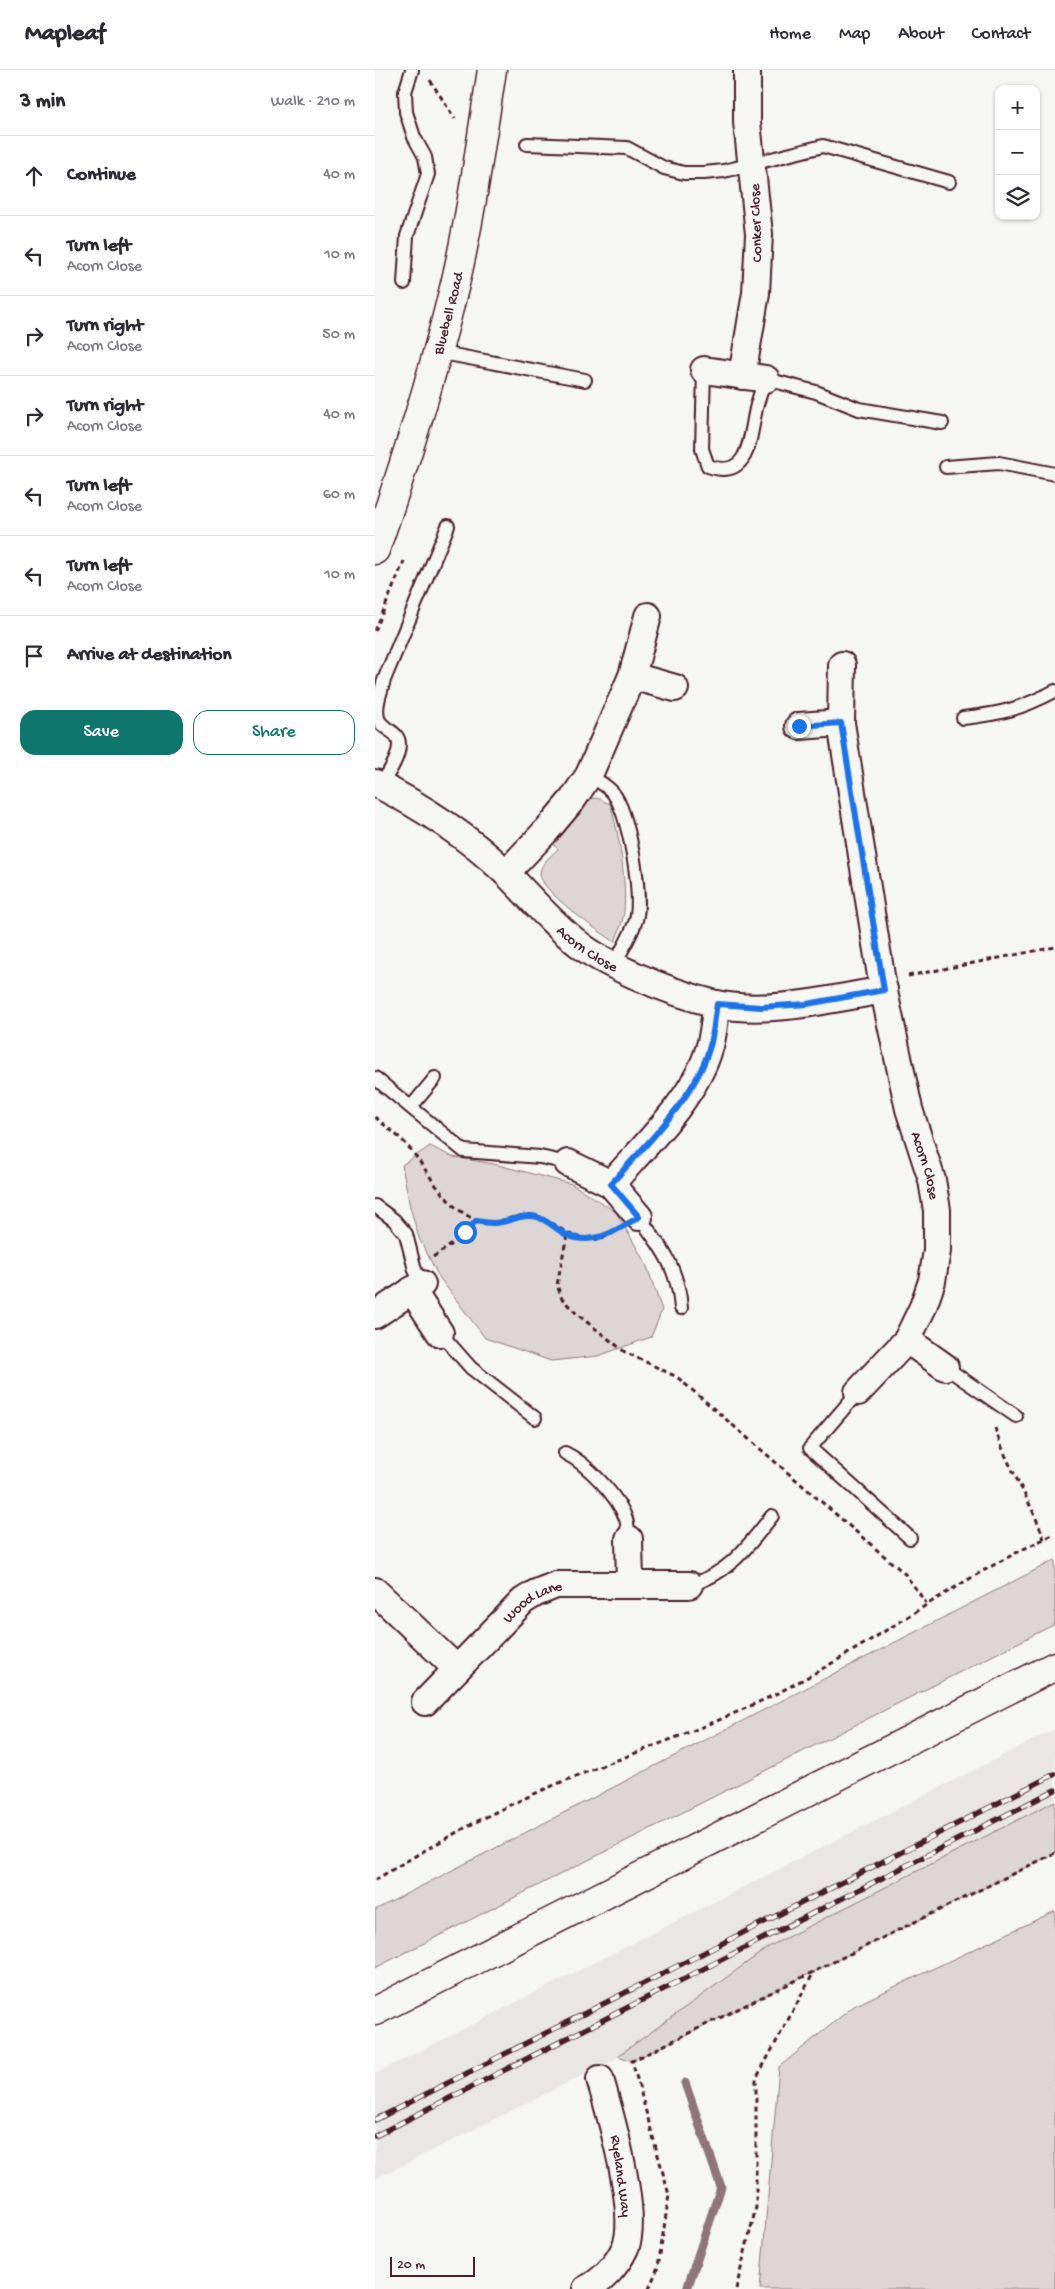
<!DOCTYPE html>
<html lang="en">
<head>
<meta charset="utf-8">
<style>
  :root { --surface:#fff; --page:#f2f2f3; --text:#2b2b33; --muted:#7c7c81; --line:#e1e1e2; --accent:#0f766e }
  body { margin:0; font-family:"Gochi Hand",sans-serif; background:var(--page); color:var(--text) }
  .controls { position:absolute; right:15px; top:15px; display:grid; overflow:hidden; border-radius:10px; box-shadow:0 1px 4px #0004 }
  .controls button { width:45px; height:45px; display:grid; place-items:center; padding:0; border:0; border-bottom:1px solid var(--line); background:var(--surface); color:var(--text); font:25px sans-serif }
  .scale { position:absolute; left:15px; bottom:12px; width:85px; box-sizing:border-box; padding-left:5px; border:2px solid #4a1f2b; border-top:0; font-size:14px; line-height:18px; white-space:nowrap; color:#4a1f2b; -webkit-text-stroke:4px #f6f6f2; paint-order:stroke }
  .stop { position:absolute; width:15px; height:15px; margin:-11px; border:4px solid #1a73e8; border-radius:50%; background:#fff }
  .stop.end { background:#1a73e8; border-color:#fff; box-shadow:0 1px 5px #0008 }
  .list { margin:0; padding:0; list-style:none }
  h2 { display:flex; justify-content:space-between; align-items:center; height:65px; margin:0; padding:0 20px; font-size:21px }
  h2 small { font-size:16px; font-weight:400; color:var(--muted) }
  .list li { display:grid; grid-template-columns:32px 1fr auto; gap:15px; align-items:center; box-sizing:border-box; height:80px; padding:0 20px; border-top:1px solid var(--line) }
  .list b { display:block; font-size:19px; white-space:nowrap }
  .list p { margin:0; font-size:16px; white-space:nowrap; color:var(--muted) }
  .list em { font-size:16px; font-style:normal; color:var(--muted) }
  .actions { display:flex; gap:10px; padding:15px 20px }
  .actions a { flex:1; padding:11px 0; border:1px solid var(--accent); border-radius:15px; text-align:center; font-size:18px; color:var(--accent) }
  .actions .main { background:var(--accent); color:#fff }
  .icon { flex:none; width:28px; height:28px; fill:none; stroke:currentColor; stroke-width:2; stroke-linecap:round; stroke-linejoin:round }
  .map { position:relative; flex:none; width:680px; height:2219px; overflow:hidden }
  header { display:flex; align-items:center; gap:30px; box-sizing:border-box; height:70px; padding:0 25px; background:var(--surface); border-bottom:1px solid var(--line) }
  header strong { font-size:24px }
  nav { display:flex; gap:28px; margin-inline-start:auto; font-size:18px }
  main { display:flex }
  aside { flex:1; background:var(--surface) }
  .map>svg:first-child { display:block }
  .built { fill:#e9e6e3 }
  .green { fill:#ddd6d5; stroke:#947a80 }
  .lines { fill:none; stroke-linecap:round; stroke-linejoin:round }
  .stream { stroke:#8e747a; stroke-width:9 }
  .service-casing { stroke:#4a1f2b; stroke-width:16 }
  .minor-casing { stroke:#4a1f2b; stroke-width:30 }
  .tertiary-casing { stroke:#4a1f2b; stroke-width:31 }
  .trunk-casing { stroke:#4a1f2b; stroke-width:31 }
  .path { stroke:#4a1f2b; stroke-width:3; stroke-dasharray:5 4; stroke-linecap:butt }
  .service { stroke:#f6f6f2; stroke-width:12 }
  .minor { stroke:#f6f6f2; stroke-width:26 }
  .tertiary { stroke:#f6f6f2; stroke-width:28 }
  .trunk { stroke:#f6f6f2; stroke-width:28 }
  .rail-casing { stroke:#4a1f2b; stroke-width:5.5 }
  .rail { stroke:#f6f6f2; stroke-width:4; stroke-dasharray:11; stroke-linecap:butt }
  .route { stroke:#1a73e8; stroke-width:6 }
  .labels { text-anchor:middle; stroke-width:4; stroke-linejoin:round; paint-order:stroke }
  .street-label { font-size:15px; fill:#4a1f2b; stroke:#f6f6f2 }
</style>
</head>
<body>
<header>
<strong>Mapleaf</strong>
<nav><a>Home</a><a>Map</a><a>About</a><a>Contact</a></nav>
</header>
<main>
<aside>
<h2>3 min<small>Walk · 210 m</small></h2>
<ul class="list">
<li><svg class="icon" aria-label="ahead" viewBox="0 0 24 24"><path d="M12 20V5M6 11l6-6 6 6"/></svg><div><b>Continue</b></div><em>40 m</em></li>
<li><svg class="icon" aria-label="left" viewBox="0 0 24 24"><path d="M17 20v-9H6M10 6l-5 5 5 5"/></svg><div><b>Turn left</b><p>Acorn Close</p></div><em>10 m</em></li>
<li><svg class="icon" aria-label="right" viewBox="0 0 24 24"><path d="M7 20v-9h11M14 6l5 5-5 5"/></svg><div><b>Turn right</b><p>Acorn Close</p></div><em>50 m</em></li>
<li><svg class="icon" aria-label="right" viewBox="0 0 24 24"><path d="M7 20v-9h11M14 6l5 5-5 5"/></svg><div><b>Turn right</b><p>Acorn Close</p></div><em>40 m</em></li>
<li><svg class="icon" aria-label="left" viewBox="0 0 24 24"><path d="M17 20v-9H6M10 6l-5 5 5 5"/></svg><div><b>Turn left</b><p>Acorn Close</p></div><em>60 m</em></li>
<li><svg class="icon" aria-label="left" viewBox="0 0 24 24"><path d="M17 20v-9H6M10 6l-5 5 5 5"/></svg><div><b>Turn left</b><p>Acorn Close</p></div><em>10 m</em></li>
<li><svg class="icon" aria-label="arrive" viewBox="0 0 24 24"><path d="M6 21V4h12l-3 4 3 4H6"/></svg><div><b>Arrive at destination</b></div></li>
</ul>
<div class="actions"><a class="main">Save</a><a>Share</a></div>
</aside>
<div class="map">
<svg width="680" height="2219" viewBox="0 0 680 2219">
  <rect width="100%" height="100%" fill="#f6f6f2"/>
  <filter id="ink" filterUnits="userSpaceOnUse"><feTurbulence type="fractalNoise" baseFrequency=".02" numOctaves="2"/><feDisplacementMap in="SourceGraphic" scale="10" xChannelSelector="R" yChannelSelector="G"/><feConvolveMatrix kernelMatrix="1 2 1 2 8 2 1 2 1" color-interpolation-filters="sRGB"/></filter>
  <g filter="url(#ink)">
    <path class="built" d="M680 1659V1769L0 2109V2004Z"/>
    <g class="green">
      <path d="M222 728 235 734C244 762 252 813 249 842 248 852 243 863 240 872 225 862 164 821 165 803 166 793 176 786 183 779L177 773 213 729Z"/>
      <path d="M55 1076 78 1087 119 1094 197 1114 241 1142 271 1194 287 1240 276 1267 223 1286 176 1291 110 1268 64 1207 44 1168 35 1137 27 1095Z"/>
      <path d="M680 1490V1554L0 1898V1840Z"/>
      <path d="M680 1731V1783L257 1991 243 1986 395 1876Z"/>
      <path d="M680 1841V2219H385L404 1997 479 1936Z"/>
    </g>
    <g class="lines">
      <path class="stream" d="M310 2013 346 2117 312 2219"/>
      <defs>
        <g id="service">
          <path d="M152 74 252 78 289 98 309 103H329L349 101 448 76 574 112"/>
          <path d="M29 213 32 166 53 104 50 87 39 67 31 42 30 22 37 0"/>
          <path d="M62 282 210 310"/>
          <path d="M329 300 327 379 333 396C379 412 374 359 383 331 385 324 388 316 391 309L441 322 484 339 567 353"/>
          <path d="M571 397 624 393 680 404"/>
          <path d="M588 648C625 644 646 639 680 621"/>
          <path d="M214 705C221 710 233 716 238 723 254 743 268 826 261 850 256 866 246 881 239 895"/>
          <path d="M3 720C11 706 24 690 24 674 24 660 6 660 3 648 0 635 6 622 9 610L73 456"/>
          <path d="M0 1008 89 1081 165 1087 193 1093"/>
          <path d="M36 1037 60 1008"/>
          <path d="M0 1136 19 1150 31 1164 40 1200 47 1214"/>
          <path d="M264 1147C287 1178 303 1198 306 1238"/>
          <path d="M65 1263 96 1298 160 1348"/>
          <path d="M570 1297 641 1346"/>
          <path d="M483 1322 435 1378 535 1468"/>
          <path d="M190 1383C211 1393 243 1426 251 1449 253 1456 253 1463 254 1469"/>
          <path d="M314 1515C353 1505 373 1476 397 1446"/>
        </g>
        <g id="minor">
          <path d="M329 300 391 309"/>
          <path d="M367 306 381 223 384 164 372 52V0"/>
          <path id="s1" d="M467 595 466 653 507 912 534 1039 557 1110 562 1140V1181L557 1211 548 1237 532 1270 483 1322"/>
          <path d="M257 606 300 618"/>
          <path d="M424 656 466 653"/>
          <path id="s2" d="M0 713C48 737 91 765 130 802 156 828 179 856 209 878 224 889 242 897 259 905 285 917 313 927 341 934 394 945 457 929 509 920"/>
          <path d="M131 803 172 760 198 729 214 705 257 606 273 546"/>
          <path d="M193 1093 236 1114 264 1147"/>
          <path d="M236 1114C269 1076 320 1028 334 979 339 965 339 949 342 934"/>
          <path d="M37 1220 65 1263"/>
          <path d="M0 1245 47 1214"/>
          <path d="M532 1270 570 1297"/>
          <path d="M254 1469 255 1515"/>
          <path d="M0 1521 82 1599"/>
          <path id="s3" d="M50 1632 148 1531 161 1523 181 1515H314"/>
          <path d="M211 2219C228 2211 242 2195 250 2178 265 2147 235 2043 225 2009"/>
        </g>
        <g id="tertiary">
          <path id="s4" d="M0 480C31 391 59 302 81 210 97 141 106 70 117 0"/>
        </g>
        <path id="trunk" d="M0 1941 680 1596"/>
      </defs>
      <use href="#service" class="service-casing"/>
      <use href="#minor" class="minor-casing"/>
      <use href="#tertiary" class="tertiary-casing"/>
      <use href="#trunk" class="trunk-casing"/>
      <g class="path">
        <path d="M55 10 80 49"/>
        <path d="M0 561 29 491"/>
        <path d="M533 906 680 877"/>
        <path d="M0 1047C9 1055 20 1063 29 1072 54 1099 64 1132 100 1150 120 1161 144 1139 163 1147 192 1159 206 1182 241 1161"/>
        <path d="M192 1165 182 1215 187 1229 203 1245 250 1282 302 1307 530 1504 551 1533"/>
        <path d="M58 1187 79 1173 101 1151"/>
        <path d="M620 1358C632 1397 656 1430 669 1469"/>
        <path d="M0 1810C48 1781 97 1752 148 1729 226 1693 309 1668 386 1631 488 1583 577 1510 680 1464"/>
        <path d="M274 2219 283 2197 294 2125 257 1991 680 1783"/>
        <path d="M361 2219 381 2137V2009L439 1902"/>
      </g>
      <use href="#service" class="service"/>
      <use href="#minor" class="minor"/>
      <use href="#tertiary" class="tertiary"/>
      <use href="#trunk" class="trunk"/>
      <defs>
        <g id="rail">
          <path d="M0 2050 680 1704"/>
          <path d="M0 2066 680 1720"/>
        </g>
      </defs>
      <use href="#rail" class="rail-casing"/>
      <use href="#rail" class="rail"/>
    </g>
  </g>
  <g class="lines" filter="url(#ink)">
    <path class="route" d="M90 1162 101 1151C107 1152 114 1153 120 1153 134 1152 149 1143 162 1147 172 1150 182 1160 192 1165 218 1177 242 1160 264 1147L236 1114C269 1076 320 1028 334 979 339 965 339 949 342 934L386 937 432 934 509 920 466 653 424 656"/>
  </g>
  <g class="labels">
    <g class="street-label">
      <text transform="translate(380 153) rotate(-92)" y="5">Conker Close</text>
      <text dy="5" stroke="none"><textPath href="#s4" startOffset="248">Bluebell Road</textPath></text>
      <text dy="5" stroke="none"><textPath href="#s2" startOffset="271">Acorn Close</textPath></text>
      <text dy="5" stroke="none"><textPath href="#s1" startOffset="509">Acorn Close</textPath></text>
      <text dy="5" stroke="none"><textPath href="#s3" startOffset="149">Wood Lane</textPath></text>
      <text transform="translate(247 2106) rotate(82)" y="5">Ryeland Way</text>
    </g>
  </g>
</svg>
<div class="controls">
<button>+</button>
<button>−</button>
<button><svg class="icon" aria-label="layers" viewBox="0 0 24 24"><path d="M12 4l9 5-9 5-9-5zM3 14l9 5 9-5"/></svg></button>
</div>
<div class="scale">20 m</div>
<div class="stop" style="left:90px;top:1162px"></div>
<div class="stop end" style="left:424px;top:656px"></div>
</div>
</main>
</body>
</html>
